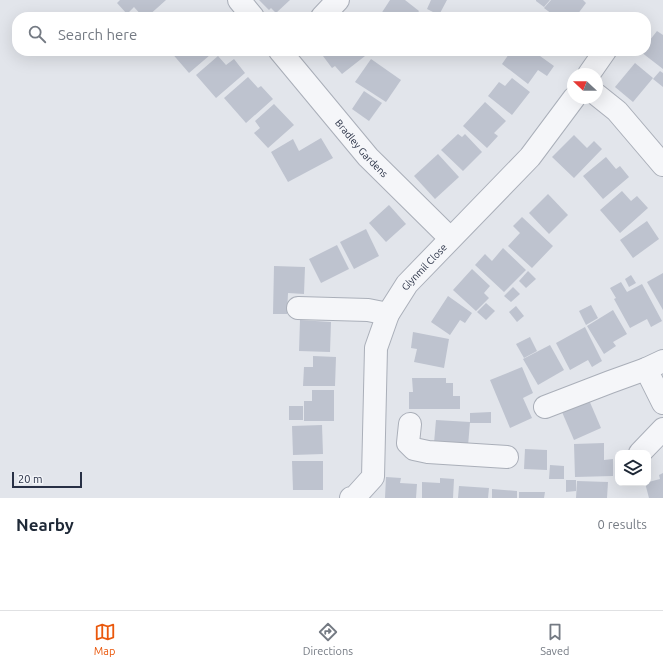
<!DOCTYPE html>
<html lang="en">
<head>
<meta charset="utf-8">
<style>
  :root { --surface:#fff; --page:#f2f2f3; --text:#1f2937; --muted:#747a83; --line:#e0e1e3; --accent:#ea580c }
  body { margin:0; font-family:Ubuntu,sans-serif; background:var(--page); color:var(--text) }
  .controls { position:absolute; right:12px; bottom:12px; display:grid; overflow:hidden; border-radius:8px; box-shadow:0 4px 16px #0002 }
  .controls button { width:36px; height:36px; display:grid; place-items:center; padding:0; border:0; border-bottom:1px solid var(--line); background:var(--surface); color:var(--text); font:20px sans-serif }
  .compass { position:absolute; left:567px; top:68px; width:36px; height:36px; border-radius:50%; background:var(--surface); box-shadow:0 4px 16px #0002; rotate:292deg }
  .scale { position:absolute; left:12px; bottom:10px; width:70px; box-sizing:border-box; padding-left:4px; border:2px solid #283045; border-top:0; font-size:11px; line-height:14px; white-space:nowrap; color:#283045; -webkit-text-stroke:3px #f2f4f8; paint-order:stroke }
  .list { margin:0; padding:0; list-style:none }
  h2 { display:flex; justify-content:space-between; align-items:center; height:52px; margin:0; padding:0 16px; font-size:17px }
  h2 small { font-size:13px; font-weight:400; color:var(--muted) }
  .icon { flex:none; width:22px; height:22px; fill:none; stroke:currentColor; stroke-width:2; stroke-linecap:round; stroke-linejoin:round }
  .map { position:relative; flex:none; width:663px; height:498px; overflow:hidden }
  .search { position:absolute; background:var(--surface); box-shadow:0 4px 16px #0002; left:12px; right:12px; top:12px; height:44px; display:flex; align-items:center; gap:10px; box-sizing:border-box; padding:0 14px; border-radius:16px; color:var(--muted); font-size:15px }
  .sheet { height:112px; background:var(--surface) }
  nav { display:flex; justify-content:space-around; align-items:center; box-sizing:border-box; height:56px; border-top:1px solid var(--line); background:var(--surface); font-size:11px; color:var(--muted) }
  nav a { display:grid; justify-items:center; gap:2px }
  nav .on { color:var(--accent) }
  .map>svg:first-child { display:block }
  .building { fill:#bec3cf }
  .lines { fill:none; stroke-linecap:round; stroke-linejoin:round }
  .minor-casing { stroke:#aaafb9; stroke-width:24 }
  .minor { stroke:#f5f6f9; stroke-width:22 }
  .labels { text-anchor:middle; stroke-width:3.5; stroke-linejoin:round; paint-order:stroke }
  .street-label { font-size:10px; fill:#283045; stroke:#f2f4f8 }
</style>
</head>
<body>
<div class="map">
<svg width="663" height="498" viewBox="0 0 663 498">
  <rect width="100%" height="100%" fill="#e2e5eb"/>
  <g class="building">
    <path d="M120 0H166L147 17H143L134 7 127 14 117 3Z"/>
    <path d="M259 0H290L276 13 271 8 269 10Z"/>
    <path d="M390 0H405L419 11 415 17H379Z"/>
    <path d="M431 0H447L439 15 427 9Z"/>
    <path d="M536 0H550L544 7 536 1Z"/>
    <path d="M551 0H583L586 3 577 15 580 17H556L544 8Z"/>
    <path d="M657 31 663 35V69L641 52 646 51V45Z"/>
    <path d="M170 51H207L210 55 189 73Z"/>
    <path d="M324 51H361L365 56 342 74 335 66 332 68 323 56 326 54Z"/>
    <path d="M511 51H533L554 66 547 76 538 70 528 84 502 64Z"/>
    <path d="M218 56 226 65 234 59 245 73 216 98 196 75Z"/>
    <path d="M371 59 401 80 386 102 355 82Z"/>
    <path d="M635 63 653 78 633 102 615 87Z"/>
    <path d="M660 71 663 73V87L653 79Z"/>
    <path d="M248 77 258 88 261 86 273 99 246 123 224 98Z"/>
    <path d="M512 78 530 92 512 115 488 96 499 82 505 86Z"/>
    <path d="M364 91 382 103 369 121 352 109Z"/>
    <path d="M485 102 506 121 494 133 498 136 487 148 463 126Z"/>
    <path d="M274 104 294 125 268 148 254 133 260 128 255 121Z"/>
    <path d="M458 134 462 137 465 134 482 152 463 171 441 150Z"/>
    <path d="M574 135 587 148 594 141 602 149 574 178 552 157Z"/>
    <path d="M321 138 333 158 288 182 271 152 293 139 299 151Z"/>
    <path d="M438 154 459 177 435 199 414 176Z"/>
    <path d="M606 157 616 169 620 166 629 177 603 199 583 176Z"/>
    <path d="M622 191 631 201 637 196 648 208 620 233 600 210Z"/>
    <path d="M548 194 568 215 549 234 529 213Z"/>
    <path d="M389 205 406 224 386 242 369 223Z"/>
    <path d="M522 217 553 246 532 268 508 246 520 233 513 226Z"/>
    <path d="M647 221 659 239 633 258 620 240Z"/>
    <path d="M366 229 379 256 354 269 340 242Z"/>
    <path d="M337 245 349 269 321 283 309 259Z"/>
    <path d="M503 248 526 270 504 292 475 265 485 254 492 261Z"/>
    <path d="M274 266 305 267 304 294 288 293 287 314H273Z"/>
    <path d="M472 269 490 286 484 293 489 298 476 311 453 290Z"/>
    <path d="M528 271 536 279 526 288 519 281Z"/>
    <path d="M663 273V310L647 282Z"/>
    <path d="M631 275 636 283 629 287 625 279Z"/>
    <path d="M621 282 627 292 642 284 662 321 651 327 647 319 630 328 614 299 616 298 610 288Z"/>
    <path d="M513 287 520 294 511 302 504 296Z"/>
    <path d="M448 296 472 313 465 323 460 320 450 335 431 322Z"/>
    <path d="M486 303 495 311 486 320 477 312Z"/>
    <path d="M591 305 598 318 586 325 579 311Z"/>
    <path d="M516 306 524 316 517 322 509 312Z"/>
    <path d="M613 310 627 334 613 342 616 346 604 354 587 326Z"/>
    <path d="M300 320 331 322 330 352 299 351Z"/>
    <path d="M585 327 602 361 592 367 588 360 570 370 556 343Z"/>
    <path d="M413 332 449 339 444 368 414 362 417 349 411 348Z"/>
    <path d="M530 337 537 351 524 358 516 344Z"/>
    <path d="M550 345 564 370 538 385 523 359Z"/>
    <path d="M313 356 336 357 335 386H303L304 367H313Z"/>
    <path d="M522 367 533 393 523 398 532 418 510 428 490 380Z"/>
    <path d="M412 378H446V383H453V396H460V409H409V392H413Z"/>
    <path d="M312 390H334V421H304V401H312Z"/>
    <path d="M589 400 601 428 574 440 562 412Z"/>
    <rect x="289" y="406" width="14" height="14"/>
    <path d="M491 412V423H470V413Z"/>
    <path d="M436 420 470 422 468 446 434 443Z"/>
    <path d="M322 425 323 454 293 455 292 426Z"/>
    <path d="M604 443V460L613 459V476L575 477 574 444Z"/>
    <path d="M525 449 547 450V470L524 469Z"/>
    <path d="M292 461H323V490H293Z"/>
    <path d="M550 465 564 466V479H549Z"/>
    <path d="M663 473V498H649L645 483 660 479 659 475Z"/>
    <path d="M386 477 401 478 400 483 417 484 416 498H385Z"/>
    <path d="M440 478 454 479 453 498H422V482L440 483Z"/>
    <path d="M566 480H576V491L566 492Z"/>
    <path d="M577 481 608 482 607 498H576Z"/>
    <path d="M459 486 489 488 488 498H458Z"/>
    <path d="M492 489 517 491V498H492Z"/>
    <path d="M519 492H545L544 498H519Z"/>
  </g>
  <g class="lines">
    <defs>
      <g id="minor">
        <path d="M239 0 253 17"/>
        <path d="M322 17 338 0"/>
        <path id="s1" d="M280 51 368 157 450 238"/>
        <path d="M589 74 605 51"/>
        <path d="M597 95 617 111 663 165"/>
        <path d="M298 308 368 310 388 314"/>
        <path d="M646 369 663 403"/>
        <path d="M545 407 610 382 646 369 663 361"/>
        <path d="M410 424 408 443 414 449 428 452 507 457"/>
        <path d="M640 453 663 429"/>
        <path id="s2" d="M351 498H354L373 477 376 348 388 314 407 284 530 157 574 98"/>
      </g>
    </defs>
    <use href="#minor" class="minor-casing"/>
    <use href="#minor" class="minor"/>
  </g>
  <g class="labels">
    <g class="street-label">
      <text dy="4" stroke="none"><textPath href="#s1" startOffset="127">Bradley Gardens</textPath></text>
      <text dy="4" stroke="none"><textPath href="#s2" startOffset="256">Glynmil Close</textPath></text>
    </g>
  </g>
</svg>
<div class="controls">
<button><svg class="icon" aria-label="layers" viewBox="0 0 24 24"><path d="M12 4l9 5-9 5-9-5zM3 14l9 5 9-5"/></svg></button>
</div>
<svg class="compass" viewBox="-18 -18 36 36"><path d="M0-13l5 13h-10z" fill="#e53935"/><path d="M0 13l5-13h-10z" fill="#747a83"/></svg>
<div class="scale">20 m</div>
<div class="search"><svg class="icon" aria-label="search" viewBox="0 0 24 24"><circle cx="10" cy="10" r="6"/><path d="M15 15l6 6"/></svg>Search here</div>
</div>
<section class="sheet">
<h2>Nearby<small>0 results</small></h2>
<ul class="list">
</ul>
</section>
<nav>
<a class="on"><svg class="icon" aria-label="map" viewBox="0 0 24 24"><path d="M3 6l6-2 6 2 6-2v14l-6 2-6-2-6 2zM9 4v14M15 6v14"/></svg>Map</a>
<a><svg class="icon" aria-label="directions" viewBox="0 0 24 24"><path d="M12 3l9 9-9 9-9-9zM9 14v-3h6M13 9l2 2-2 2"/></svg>Directions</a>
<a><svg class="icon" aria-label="saved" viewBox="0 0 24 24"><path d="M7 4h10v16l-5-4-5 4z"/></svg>Saved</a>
</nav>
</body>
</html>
